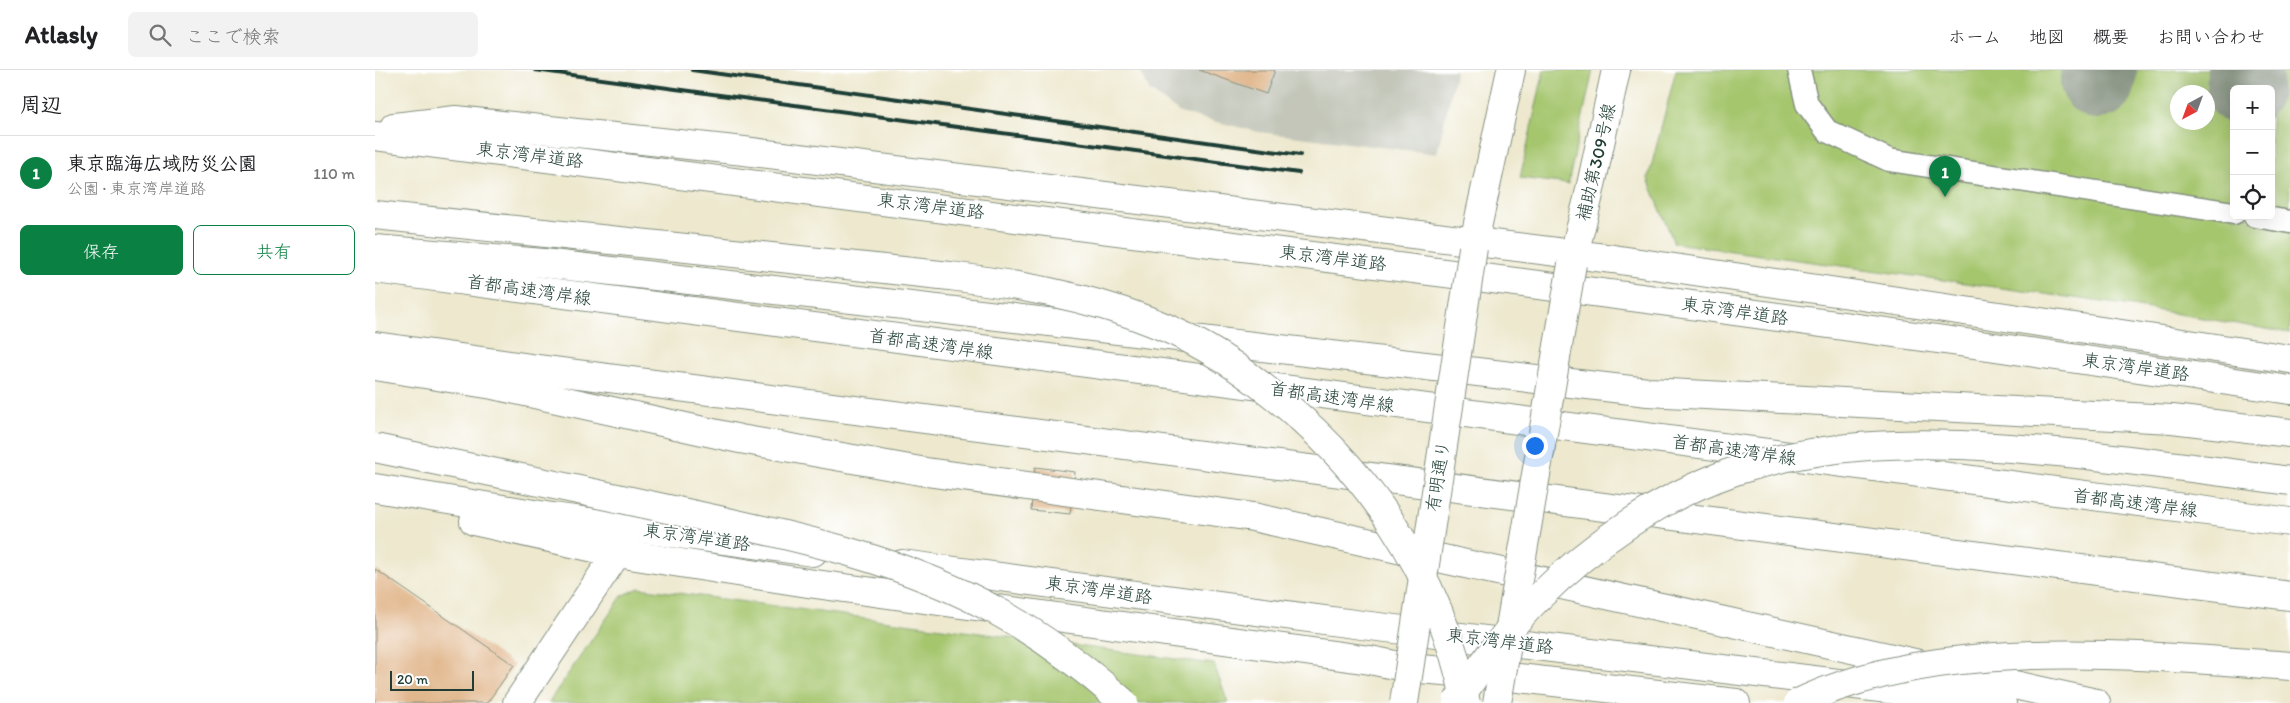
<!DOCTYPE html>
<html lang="ja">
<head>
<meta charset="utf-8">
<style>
  :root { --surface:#fff; --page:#f2f2f2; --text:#202124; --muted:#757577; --line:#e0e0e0; --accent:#0b8043 }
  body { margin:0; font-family:Itim,"Klee One",sans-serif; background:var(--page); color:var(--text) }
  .controls { position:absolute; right:15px; top:15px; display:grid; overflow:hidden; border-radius:8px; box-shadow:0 5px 20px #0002 }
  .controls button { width:45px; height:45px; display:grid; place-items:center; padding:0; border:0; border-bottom:1px solid var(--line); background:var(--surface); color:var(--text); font:25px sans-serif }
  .compass { position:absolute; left:1795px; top:15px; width:45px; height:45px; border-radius:50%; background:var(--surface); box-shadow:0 5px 20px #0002; rotate:221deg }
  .scale { position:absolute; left:15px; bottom:12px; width:84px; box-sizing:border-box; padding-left:5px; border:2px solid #1f3d34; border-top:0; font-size:14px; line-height:18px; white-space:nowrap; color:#1f3d34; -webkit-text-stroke:4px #fff; paint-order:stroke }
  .you { position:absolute; left:1159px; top:375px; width:18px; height:18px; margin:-12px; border:4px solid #fff; border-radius:50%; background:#1a73e8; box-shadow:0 0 0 8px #1a73e833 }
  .badge { display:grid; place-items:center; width:32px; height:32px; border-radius:50%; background:var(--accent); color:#fff; font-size:16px; font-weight:700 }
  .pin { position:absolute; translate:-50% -41px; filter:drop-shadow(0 1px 2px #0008) }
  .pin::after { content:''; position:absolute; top:26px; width:18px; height:15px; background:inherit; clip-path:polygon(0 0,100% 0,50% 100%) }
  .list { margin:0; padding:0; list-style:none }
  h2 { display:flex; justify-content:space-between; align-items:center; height:65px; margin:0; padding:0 20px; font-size:21px }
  h2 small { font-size:16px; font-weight:400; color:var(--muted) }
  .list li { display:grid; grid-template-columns:32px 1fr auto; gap:15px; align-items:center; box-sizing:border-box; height:75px; padding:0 20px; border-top:1px solid var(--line) }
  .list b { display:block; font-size:19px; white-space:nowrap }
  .list p { margin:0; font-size:16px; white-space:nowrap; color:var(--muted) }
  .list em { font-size:16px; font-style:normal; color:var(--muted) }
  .actions { display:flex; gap:10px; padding:15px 20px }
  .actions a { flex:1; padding:11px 0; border:1px solid var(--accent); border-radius:8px; text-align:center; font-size:18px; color:var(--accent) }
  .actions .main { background:var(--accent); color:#fff }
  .icon { flex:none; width:28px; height:28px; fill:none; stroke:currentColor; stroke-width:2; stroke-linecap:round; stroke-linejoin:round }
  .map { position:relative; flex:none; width:1915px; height:633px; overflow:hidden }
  header { display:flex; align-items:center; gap:30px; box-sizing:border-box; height:70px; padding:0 25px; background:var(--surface); border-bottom:1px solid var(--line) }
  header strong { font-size:24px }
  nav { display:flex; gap:28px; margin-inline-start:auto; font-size:18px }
  .search { width:350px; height:45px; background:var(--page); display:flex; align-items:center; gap:12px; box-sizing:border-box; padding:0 18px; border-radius:8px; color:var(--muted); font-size:19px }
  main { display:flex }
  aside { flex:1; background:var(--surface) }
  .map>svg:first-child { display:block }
  .industrial { fill:#c3c6b9 }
  .green { fill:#a6c66e; stroke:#628251; fill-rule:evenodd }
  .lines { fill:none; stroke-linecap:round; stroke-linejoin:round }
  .taxiway { stroke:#869281; stroke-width:76 }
  .building { fill:#e1b78d }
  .street-casing { stroke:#869281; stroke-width:25 }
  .secondary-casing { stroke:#869281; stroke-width:30 }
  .highway-casing { stroke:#869281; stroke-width:30 }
  .street { stroke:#fff; stroke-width:22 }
  .secondary { stroke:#fff; stroke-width:28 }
  .highway { stroke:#fff; stroke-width:28 }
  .rail { stroke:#1f3d34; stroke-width:4 }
  .primary-bridge-casing { stroke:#869281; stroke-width:30; stroke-linecap:butt }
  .highway-bridge-casing { stroke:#869281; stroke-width:30; stroke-linecap:butt }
  .primary-bridge { stroke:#fff; stroke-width:28 }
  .highway-bridge { stroke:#fff; stroke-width:28 }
  .labels { text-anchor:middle; stroke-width:4; stroke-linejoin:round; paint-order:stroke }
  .street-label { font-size:18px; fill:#1f3d34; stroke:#fff }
</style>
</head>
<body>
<header>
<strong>Atlasly</strong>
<div class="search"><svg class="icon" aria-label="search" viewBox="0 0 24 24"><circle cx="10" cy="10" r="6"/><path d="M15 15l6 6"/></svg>ここで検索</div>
<nav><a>ホーム</a><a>地図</a><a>概要</a><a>お問い合わせ</a></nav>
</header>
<main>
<aside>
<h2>周辺<small></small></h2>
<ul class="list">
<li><span class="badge">1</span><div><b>東京臨海広域防災公園</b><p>公園 · 東京湾岸道路</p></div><em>110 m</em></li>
</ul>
<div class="actions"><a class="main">保存</a><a>共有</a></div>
</aside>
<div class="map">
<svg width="1915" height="633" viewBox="0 0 1915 633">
  <rect width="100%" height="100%" fill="#fff"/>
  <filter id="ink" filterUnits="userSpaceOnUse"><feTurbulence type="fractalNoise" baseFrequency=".02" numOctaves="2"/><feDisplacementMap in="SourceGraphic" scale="10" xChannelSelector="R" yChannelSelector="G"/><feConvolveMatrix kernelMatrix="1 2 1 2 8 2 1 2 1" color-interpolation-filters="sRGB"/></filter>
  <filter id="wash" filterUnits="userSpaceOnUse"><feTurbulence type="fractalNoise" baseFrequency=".0096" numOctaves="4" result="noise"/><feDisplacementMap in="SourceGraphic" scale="20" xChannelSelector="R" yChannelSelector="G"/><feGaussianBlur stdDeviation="1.12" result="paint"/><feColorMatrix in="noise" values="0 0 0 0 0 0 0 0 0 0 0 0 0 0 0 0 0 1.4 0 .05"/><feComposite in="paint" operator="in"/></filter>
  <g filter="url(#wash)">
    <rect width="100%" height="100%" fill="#ede8ce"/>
    <path class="industrial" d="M765 0H1081L1062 84 884 62 805 43 774 20Z"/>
    <g class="green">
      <path d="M1169 0H1218L1193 114 1145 108Z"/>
      <path d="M1301 0H1915V263L1757 236 1299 173 1273 109ZM1859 19H1896V146H1859ZM1802 22H1832V52H1802Z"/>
      <path d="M264 518 839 594 853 633H173L247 526Z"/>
    </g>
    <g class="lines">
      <g class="taxiway">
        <path d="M1723 11 1724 0"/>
        <path d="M1869 19 1870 0"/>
      </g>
    </g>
    <g id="blocks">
      <g class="building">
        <path d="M824 0H900L891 24Z"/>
        <path d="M660 397 700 402 695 444 656 440Z"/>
        <path d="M0 499 139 595 112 633H0Z"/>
      </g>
    </g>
  </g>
  <g filter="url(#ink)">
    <use href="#blocks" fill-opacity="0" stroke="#869281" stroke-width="1"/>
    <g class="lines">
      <defs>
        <g id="street">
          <path d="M1424 0 1432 34 1452 61 1514 90 1859 143"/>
          <path d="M1880 146 1915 152"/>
        </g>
        <g id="secondary">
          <path d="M1099 172 1136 0"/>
          <path d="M1199 184 1213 129 1241 0"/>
          <path d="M142 633 242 483"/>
        </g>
        <g id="highway">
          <path d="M19 57 81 50 369 81 1238 189 1915 289"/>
          <path d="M0 66 1273 229 1620 277 1915 320"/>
          <path d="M0 179 168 193 1273 322 1797 349 1915 363"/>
          <path d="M0 199 1915 452"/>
          <path d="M0 276 156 298 1915 526"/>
          <path d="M0 296 118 315 365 369 551 402 878 447 1721 633"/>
          <path d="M0 418 177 447 438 482"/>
          <path d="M99 451 242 483 433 513 995 590 1034 598 1126 606 1361 633"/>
          <path d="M527 494 987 555 1627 633"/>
        </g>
      </defs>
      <use href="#street" class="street-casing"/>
      <use href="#secondary" class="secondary-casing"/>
      <use href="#highway" class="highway-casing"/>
      <use href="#street" class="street"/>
      <use href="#secondary" class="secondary"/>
      <use href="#highway" class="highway"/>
      <g class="rail">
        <path d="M160 0 924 103"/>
        <path d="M317 0 925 85"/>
      </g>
      <defs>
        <g id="primary-bridge">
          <path d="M1029 633 1098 178"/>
          <path d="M1122 633 1197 194"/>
        </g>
        <g id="highway-bridge">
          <path d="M0 145 575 206C644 215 712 226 777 252 815 267 852 289 884 314 990 393 1065 503 1091 633"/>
          <path d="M0 378C96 398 192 417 288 438 402 463 522 485 625 543 670 568 711 599 749 633"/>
          <path d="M1082 632C1106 596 1131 560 1162 529 1217 474 1286 426 1360 401 1477 363 1601 373 1721 386 1786 394 1850 402 1915 411"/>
          <path d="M1423 633C1564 565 1762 585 1915 596"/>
        </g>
      </defs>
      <use href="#primary-bridge" class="primary-bridge-casing"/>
      <use href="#highway-bridge" class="highway-bridge-casing"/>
      <use href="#primary-bridge" class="primary-bridge"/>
      <use href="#highway-bridge" class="highway-bridge"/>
    </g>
  </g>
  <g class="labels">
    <g class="street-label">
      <text transform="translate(155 85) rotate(7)" y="6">東京湾岸道路</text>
      <text transform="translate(1221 92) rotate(-77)" y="6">補助第309号線</text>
      <text transform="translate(556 136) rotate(7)" y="6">東京湾岸道路</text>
      <text transform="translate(958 188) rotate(7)" y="6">東京湾岸道路</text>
      <text transform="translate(154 220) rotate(8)" y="6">首都高速湾岸線</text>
      <text transform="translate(1360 241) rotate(8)" y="6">東京湾岸道路</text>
      <text transform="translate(556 274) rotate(8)" y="6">首都高速湾岸線</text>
      <text transform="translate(1761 297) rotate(8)" y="6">東京湾岸道路</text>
      <text transform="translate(957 327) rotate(8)" y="6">首都高速湾岸線</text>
      <text transform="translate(1359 380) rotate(8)" y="6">首都高速湾岸線</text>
      <text transform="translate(1063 406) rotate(-81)" y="6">有明通り</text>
      <text transform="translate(1760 433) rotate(7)" y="6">首都高速湾岸線</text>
      <text transform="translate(322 467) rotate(8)" y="6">東京湾岸道路</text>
      <text transform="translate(724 520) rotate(8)" y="6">東京湾岸道路</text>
      <text transform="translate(1125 571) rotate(7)" y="6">東京湾岸道路</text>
    </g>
  </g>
</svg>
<div class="controls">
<button>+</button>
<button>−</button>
<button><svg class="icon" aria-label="locate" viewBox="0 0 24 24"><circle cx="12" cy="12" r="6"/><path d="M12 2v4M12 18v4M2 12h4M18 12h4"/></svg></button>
</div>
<svg class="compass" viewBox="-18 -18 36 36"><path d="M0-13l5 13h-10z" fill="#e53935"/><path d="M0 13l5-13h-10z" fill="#757577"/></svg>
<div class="scale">20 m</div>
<div class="you"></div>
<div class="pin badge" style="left:1570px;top:127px">1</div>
</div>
</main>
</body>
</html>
